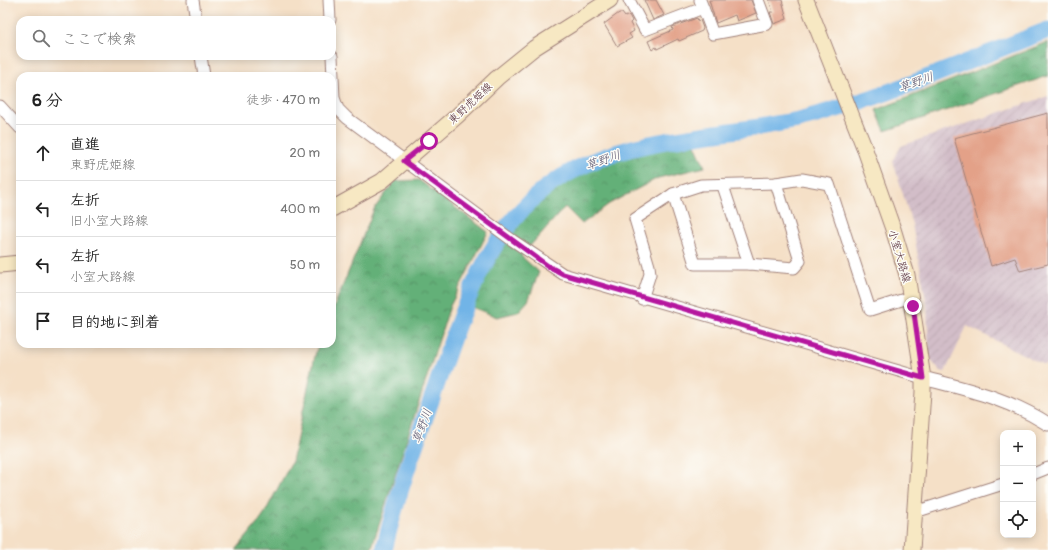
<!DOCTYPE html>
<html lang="ja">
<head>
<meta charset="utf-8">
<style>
  :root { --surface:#fff; --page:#f2f2f2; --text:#222; --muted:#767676; --line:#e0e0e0 }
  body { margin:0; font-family:Pangolin,"Klee One",sans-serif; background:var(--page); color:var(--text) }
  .controls { position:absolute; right:12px; bottom:12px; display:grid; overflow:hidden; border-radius:8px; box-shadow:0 2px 10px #0003 }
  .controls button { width:36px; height:36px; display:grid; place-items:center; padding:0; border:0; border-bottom:1px solid var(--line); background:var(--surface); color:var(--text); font:20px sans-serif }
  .stop { position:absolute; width:12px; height:12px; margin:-9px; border:3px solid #b5179e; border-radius:50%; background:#fff }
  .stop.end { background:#b5179e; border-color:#fff; box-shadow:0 1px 4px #0008 }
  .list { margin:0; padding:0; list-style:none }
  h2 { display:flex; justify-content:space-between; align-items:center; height:52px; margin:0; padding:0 16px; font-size:17px }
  h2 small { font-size:13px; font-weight:400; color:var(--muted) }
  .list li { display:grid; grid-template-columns:26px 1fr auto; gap:12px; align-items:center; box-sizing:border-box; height:56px; padding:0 16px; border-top:1px solid var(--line) }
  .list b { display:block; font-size:15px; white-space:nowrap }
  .list p { margin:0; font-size:13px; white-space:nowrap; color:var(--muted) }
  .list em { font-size:13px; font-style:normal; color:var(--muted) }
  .icon { flex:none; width:22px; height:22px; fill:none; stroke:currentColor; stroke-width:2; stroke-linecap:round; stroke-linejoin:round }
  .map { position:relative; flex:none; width:1048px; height:550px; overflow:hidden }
  .search { position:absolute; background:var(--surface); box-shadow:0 2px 10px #0003; left:16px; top:16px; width:320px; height:44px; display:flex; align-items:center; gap:10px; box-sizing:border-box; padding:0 14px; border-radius:12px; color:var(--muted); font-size:15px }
  .panel { position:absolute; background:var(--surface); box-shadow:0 2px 10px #0003; left:16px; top:72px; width:320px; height:276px; border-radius:12px }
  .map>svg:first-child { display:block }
  .industrial { fill:url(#industrial-furrows) }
  .forest { fill:url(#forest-crowns); stroke:#576852 }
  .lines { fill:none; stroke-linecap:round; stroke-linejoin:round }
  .river { stroke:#71b4e7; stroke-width:17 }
  .building { fill:#e3a188 }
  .minor-casing { stroke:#a08079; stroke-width:13 }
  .tertiary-casing { stroke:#a08079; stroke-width:15 }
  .secondary-casing { stroke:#a08079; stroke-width:17 }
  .minor { stroke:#fff; stroke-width:11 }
  .tertiary { stroke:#fff; stroke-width:13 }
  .secondary { stroke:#f7e8c3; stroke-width:15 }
  .route { stroke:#b5179e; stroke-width:5 }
  .labels { text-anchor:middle; stroke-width:3; stroke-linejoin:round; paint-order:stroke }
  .street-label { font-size:11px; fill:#4a1f2b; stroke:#fdfcf7 }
  .water-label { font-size:12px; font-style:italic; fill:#58536d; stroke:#fdfcf7 }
</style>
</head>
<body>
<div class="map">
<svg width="1048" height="550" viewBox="0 0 1048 550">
  <defs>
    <pattern id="industrial-furrows" width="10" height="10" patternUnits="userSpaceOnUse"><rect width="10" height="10" fill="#d2bdc8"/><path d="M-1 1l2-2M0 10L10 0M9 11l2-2" fill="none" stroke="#b6a2ac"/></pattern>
    <pattern id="forest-crowns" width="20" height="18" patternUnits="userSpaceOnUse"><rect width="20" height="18" fill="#64b078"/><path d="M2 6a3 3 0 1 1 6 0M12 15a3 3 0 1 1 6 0" fill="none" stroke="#548f63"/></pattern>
  </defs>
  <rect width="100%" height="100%" fill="#fdfcf7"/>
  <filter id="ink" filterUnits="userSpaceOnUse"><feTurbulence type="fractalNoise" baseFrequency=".025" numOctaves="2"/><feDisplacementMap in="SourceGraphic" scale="8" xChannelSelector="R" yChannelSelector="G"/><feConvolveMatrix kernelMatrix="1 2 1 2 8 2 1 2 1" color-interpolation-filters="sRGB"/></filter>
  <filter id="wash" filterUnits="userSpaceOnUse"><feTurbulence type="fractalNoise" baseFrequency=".012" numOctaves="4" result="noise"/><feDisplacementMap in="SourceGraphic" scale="16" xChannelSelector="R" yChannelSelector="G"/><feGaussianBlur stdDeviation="0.9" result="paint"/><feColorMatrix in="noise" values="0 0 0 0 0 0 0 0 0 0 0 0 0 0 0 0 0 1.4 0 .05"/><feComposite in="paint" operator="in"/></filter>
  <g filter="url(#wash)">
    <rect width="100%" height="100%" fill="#f5e0c7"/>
    <path class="industrial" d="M1048 96V363L1044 365 967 326 945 372 940 371 929 358 927 305 912 224 893 161 901 146Z"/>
    <g class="forest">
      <path d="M1048 42V76L885 131 876 110Z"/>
      <path d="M692 138 705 167 658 178 609 204 582 224 565 207 521 256 539 272 528 301 518 312 497 317 469 306 518 222 563 181 616 158Z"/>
      <path d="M419 180 488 232 450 306 371 550H236L262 518 292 461 316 351 319 344H332V312L374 209 395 181Z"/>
    </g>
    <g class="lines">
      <path class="river" d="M384 550C396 498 414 448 432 398 457 327 481 239 543 190 605 141 690 138 765 126 779 123 793 122 806 118 889 96 968 61 1048 30"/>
    </g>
    <g id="blocks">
      <g class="building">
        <path d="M644 0H656L664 15 653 20Z"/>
        <path d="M709 0H751L756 13 737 21 735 15 716 23Z"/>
        <path d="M769 0H782L787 19 774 24 770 12H773Z"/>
        <path d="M619 13H622L625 17 629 15 632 21 630 23 634 31 629 34 632 38 617 46 604 24Z"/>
        <path d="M697 18 698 21 700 20 703 28 702 31 679 41 678 39 657 49 656 47 652 50 648 41 673 30 672 27Z"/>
        <path d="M1048 113V264L1020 271 1015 258 991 266 954 138Z"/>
      </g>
    </g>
  </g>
  <g filter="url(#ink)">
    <use href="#blocks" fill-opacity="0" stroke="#a08079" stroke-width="1"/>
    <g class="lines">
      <defs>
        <g id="minor">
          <path d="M193 0 196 20"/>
          <path d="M329 0 330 20"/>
          <path d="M629 0 645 30 703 8"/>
          <path d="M700 0 713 34 767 24 758 0"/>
          <path d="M201 56 204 76"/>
          <path d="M332 56 334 98 338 109 347 118 512 240 563 274 923 378"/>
          <path d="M0 106 20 128"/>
          <path d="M723 186 749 264"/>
          <path d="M673 194 695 264H749L794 268 800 261 776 183"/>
          <path d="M642 299 650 274 649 266 635 219 673 194 701 185 776 183 802 179 829 184 870 310 911 297"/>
          <path d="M1033 474 1048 468"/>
          <path d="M915 512 1003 484"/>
        </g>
        <path id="tertiary" d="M923 378C969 390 1007 398 1048 424"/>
        <g id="secondary">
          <path d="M806 0 864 147 893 229 907 275 923 378V392L912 550"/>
          <path d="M332 209 382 181 457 116 497 78 534 48 610 0"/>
          <path d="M0 265 20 263"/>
        </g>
      </defs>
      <use href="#minor" class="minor-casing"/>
      <use href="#tertiary" class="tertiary-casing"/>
      <use href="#secondary" class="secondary-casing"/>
      <use href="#minor" class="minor"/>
      <use href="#tertiary" class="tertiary"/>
      <use href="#secondary" class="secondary"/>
    </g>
  </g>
  <g class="lines" filter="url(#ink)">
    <path class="route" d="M429 141 404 161 548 266 563 274 923 378 913 306"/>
  </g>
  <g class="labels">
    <g class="street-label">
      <text transform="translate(470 103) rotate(-43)" y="4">東野虎姫線</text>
      <text transform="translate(900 256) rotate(74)" y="4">小室大路線</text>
    </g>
    <g class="water-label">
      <text transform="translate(916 82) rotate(-19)" y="4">草野川</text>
      <text transform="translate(603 160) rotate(-19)" y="4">草野川</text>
      <text transform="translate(422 426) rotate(-70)" y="4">草野川</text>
    </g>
  </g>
</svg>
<div class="controls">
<button>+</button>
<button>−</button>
<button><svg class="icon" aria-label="locate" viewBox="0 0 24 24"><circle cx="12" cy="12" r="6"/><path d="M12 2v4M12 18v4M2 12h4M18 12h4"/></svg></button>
</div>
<div class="stop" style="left:429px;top:141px"></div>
<div class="stop end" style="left:913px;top:306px"></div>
<div class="search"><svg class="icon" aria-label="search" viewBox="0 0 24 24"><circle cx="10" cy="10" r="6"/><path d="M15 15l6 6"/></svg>ここで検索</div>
<section class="panel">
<h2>6 分<small>徒歩 · 470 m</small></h2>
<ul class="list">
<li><svg class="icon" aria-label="ahead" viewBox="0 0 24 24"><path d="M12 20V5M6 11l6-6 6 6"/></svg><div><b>直進</b><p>東野虎姫線</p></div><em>20 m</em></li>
<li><svg class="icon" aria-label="left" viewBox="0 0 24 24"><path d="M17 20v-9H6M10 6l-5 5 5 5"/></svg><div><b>左折</b><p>旧小室大路線</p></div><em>400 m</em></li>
<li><svg class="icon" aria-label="left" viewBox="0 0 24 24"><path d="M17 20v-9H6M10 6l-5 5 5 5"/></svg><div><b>左折</b><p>小室大路線</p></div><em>50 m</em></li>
<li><svg class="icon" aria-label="arrive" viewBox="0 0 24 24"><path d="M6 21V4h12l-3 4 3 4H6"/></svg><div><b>目的地に到着</b></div></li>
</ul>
</section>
</div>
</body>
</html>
